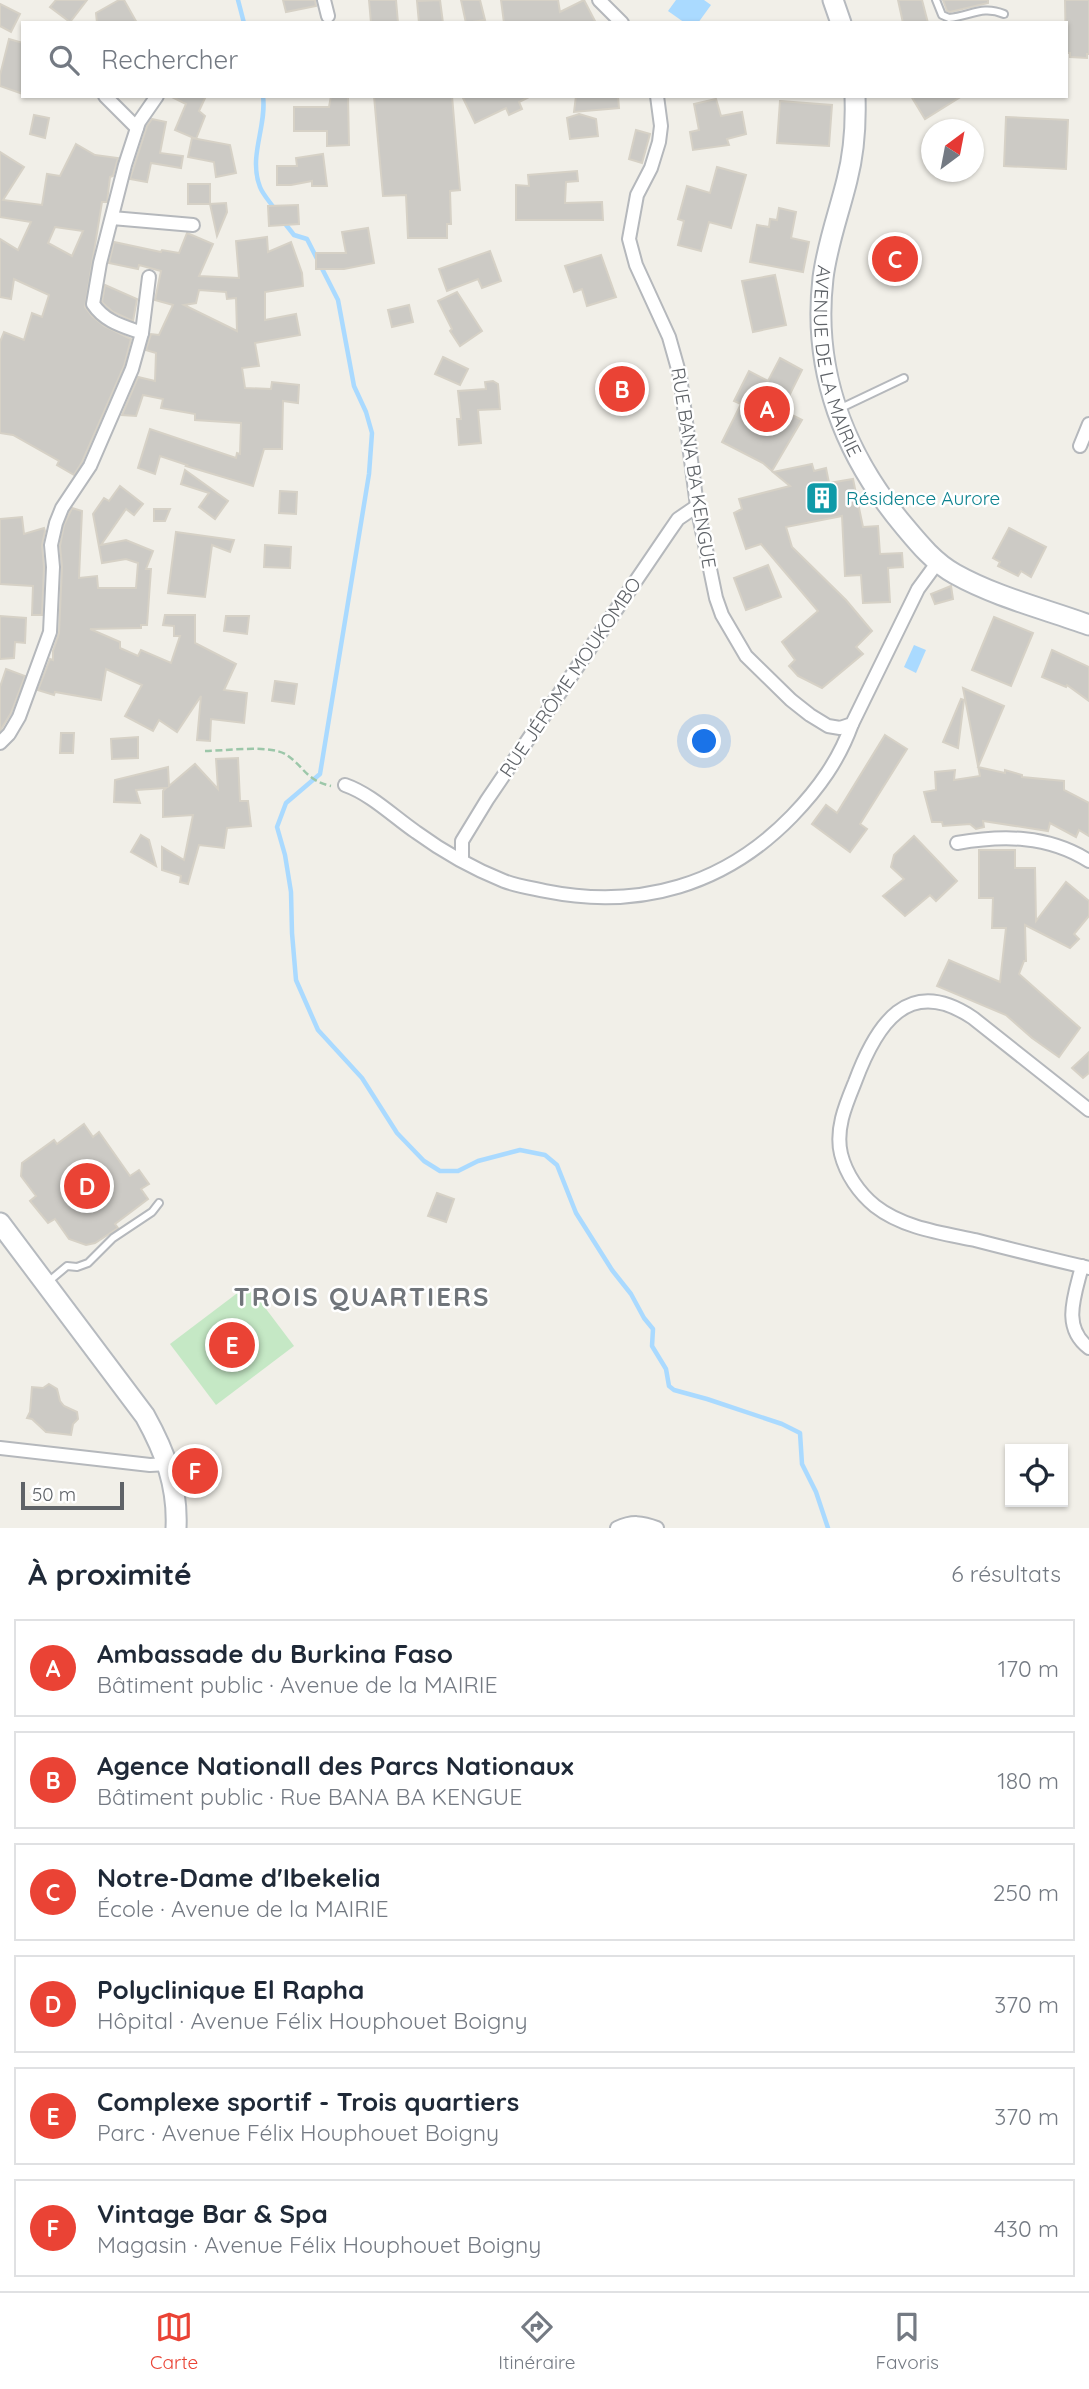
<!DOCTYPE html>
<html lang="fr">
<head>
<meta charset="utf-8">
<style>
  :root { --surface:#fff; --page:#f2f2f3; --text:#1f2937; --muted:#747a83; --line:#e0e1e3; --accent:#ea4335 }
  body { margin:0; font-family:Quicksand,sans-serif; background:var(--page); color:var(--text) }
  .controls { position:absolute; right:21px; bottom:21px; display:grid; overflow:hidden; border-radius:0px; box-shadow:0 2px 5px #0004 }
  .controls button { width:63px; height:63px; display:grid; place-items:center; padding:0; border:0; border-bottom:2px solid var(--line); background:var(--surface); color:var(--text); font:35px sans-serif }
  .compass { position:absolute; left:921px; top:119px; width:63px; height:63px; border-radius:50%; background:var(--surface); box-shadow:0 2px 5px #0004; rotate:32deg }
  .scale { position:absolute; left:21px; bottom:18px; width:103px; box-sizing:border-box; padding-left:7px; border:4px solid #5f6368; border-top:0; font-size:19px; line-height:24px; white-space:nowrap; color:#5f6368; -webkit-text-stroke:5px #fff; paint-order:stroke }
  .you { position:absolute; left:705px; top:742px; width:24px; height:24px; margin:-18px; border:5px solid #fff; border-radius:50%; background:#1a73e8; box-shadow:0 0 0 10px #1a73e833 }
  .badge { display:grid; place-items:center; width:46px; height:46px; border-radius:50%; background:var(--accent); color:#fff; font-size:23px; font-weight:700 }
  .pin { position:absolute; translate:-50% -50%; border:4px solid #fff; box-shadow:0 2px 7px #0006 }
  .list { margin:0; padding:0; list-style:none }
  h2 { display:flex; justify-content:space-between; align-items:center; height:91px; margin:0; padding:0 28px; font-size:30px }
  h2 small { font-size:23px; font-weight:400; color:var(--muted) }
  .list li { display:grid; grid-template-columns:46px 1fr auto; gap:21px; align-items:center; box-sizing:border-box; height:98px; margin:0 14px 14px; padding:0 14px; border:2px solid var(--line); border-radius:0px }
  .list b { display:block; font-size:26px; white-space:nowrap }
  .list p { margin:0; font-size:23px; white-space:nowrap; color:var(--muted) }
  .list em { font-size:23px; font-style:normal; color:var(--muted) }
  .icon { flex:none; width:38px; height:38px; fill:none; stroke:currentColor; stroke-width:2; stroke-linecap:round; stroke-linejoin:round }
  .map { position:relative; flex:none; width:1089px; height:1528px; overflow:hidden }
  .search { position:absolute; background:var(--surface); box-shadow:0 2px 5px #0004; left:21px; right:21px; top:21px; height:77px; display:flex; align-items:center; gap:18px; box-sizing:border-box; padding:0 24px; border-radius:0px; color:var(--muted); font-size:26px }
  .sheet { height:763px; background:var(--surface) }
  nav { display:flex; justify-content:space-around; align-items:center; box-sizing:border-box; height:98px; border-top:2px solid var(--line); background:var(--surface); font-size:19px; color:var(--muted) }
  nav a { display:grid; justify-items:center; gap:4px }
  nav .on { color:var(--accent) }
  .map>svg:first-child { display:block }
  .green { fill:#c5e8c5 }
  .water { fill:#aadaff }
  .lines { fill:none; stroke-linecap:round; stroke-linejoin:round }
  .stream { stroke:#aadaff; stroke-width:4.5 }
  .building { fill:#cccac5; stroke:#d6d1c6; stroke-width:2; fill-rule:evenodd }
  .lane-casing { stroke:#b5b8bc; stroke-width:10 }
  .street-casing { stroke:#b5b8bc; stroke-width:16 }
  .secondary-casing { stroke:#b6babf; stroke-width:23 }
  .path { stroke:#9cc7a9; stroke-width:2.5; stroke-dasharray:7 3.5; stroke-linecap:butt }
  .lane { stroke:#fff; stroke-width:6 }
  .street { stroke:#fff; stroke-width:12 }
  .secondary { stroke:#fff; stroke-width:19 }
  .labels { text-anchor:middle; stroke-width:5; stroke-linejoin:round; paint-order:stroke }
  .street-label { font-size:19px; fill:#5f6368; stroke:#fff }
  .culture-label { font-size:19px; fill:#0d838f; stroke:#fff; text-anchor:start }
  .district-label { font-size:26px; font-weight:bold; letter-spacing:2px; fill:#70757a; stroke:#fff }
</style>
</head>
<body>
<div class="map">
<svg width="1089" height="1528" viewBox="0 0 1089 1528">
  <rect width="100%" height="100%" fill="#f1efe8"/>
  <path class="green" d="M248 1285 294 1346 216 1405 170 1344Z"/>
  <g class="water">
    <path d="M676 0H704L711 5 698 23H685L668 11Z"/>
    <path d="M914 645 926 650 916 673 904 667Z"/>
  </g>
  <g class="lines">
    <g class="stream">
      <path d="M238 0 244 23"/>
      <path d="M263 96C267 127 248 156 260 187 263 195 271 203 276 211"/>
      <path d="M283 221 294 235 307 239 338 300 354 386 366 412 372 433 369 474 320 774 286 803 277 827 285 855 291 892 292 933 296 980 318 1030 362 1078 397 1133 424 1161 440 1171H458L478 1161 520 1150 545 1155 557 1165 576 1213 612 1270 631 1294 644 1318 653 1329 652 1346 666 1369 669 1386 674 1390 707 1399 782 1424 800 1433 802 1464 816 1492 828 1528"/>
    </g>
  </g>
  <g class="building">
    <path d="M56 0H87L70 22 50 7Z"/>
    <path d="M119 0H124L137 23H97L96 13Z"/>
    <path d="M283 0H315L316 6 286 12Z"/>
    <path d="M369 0H396L398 23H371Z"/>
    <path d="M440 0 443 23H419L417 1Z"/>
    <path d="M461 0H480L485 20 466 23Z"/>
    <path d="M501 0H558L560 12 584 0 596 23H504Z"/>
    <path d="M898 0H922L928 23H903Z"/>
    <path d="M943 0H988V3L950 12 947 11Z"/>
    <path d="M1065 0H1089V54H1087V58L1070 57V53H1066Z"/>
    <path d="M0 4 20 14 11 32 0 26Z"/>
    <path d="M9 39 23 43V94L0 86V75Z"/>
    <path d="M170 96H206L199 111 205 116 196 139 175 130 186 104Z"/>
    <path d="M331 96H348L349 145 327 146V131H294V107H329Z"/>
    <path d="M374 96H452L460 190 450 191 451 224H447V238H408L406 195 383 196Z"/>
    <path d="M462 96H531L519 102 522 109 509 115 506 108 475 123Z"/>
    <path d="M576 96H618L619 108 574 112Z"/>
    <path d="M911 96H962L925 119Z"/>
    <path d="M716 99 721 116 742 112 746 134 727 139 729 145 693 150 690 132 699 130 694 104Z"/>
    <path d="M780 101 832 105 829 146 777 143Z"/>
    <path d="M579 114 596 119 598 136 570 139 567 118Z"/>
    <path d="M34 115 49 118 45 138 30 134Z"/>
    <path d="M1006 117 1068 120 1066 169 1004 166Z"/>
    <path d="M152 119 166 122 160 153 183 156 181 168 151 163 147 182 130 179 147 126Z"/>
    <path d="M636 130 650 134 642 163 629 159Z"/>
    <path d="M192 138 230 145 236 173 216 177 214 162 188 157Z"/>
    <path d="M76 144 95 155 118 158 113 176 110 177 107 202H102L85 307 92 316 104 326 131 339 124 366 82 462 74 475 57 465 59 461 13 435 0 433V342L4 332 24 340 32 313 42 317 49 295 14 279 11 299 0 297V239L18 250 31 222 0 217V152L24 167 3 200 42 205 47 174 60 176ZM55 227 83 231 72 256 48 243Z"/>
    <path d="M323 154 327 186H312V181L291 185H277V166H297L296 158Z"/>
    <path d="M717 167 746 175 731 228 709 222 701 251 678 245 684 221 678 219 687 186 710 193Z"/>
    <path d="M577 171 578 181 566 182 565 203 602 202 603 220H516V185L529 186 528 175Z"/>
    <rect x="188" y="184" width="22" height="20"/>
    <path d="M226 203 227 212 217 236 210 204Z"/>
    <path d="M298 205 299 224 269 226 268 206Z"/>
    <path d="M779 208 796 212 791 238 809 242 803 272 750 262 757 225 769 227 770 219 777 220Z"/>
    <path d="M368 228 374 263 344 269H316V253H346L342 232Z"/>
    <path d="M187 233 213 244 199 276 239 278 236 241 267 237 268 252 291 242 302 273 303 286 265 292V320L296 314 300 335 255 343 259 366 242 368 245 388 271 389 272 382 299 385 298 403 283 401 282 449H264L253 486 186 466 187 465 160 456 155 474 138 468 150 429 236 458 237 453 240 454 241 423 195 420V414L161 408 163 399 143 395 136 416 122 415 138 377 155 381 156 353 146 350 151 334 159 335 173 305 155 300 161 271 139 265 138 269 109 263 114 242 161 252 162 250 179 253ZM199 290 226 292 227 299 236 298 237 331 184 305 196 303Z"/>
    <path d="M490 251 501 281 482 288 478 279 447 291 439 269Z"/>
    <path d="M601 255 616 297 587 306 582 289 574 292 565 266Z"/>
    <path d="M775 275 786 325 753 332 742 281Z"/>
    <path d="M105 285 137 299 133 321 113 312 104 304 102 302Z"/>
    <path d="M457 292 482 331 460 346 450 331 452 329 438 301Z"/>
    <path d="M409 305 413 322 392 327 388 310Z"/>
    <path d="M443 357 468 369 460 385 435 374Z"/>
    <path d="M780 358 802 370 782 410 802 420 772 471 763 463 722 442 741 404 734 401 749 371 768 381Z"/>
    <path d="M493 381 498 384 500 409 478 410 481 443 459 445 457 419H461L458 391 486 389 485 382Z"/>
    <path d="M812 464 814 471 826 468 829 483 853 479 863 527 878 526 880 554 902 553 903 567 888 568 890 602 863 603 861 575 845 576 842 516 786 527 792 547 846 600 872 631 856 647 863 654 822 688 798 676 789 666 795 660 782 642 818 611 761 544 746 549 734 513 742 509 739 499 790 486 773 472Z"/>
    <path d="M185 470 228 501 215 519 199 507 209 493 181 484Z"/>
    <path d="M120 486 143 504 134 515 126 509 101 545 126 540 153 551 146 569H151L147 625H141V628L90 629 120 642V648L138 656 141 650 171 663 180 636H174V626L163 625 165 615H195V643L236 664 224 690 247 693 244 723 211 719 210 741 197 740 201 696 177 732 159 720 153 731 125 716 142 685 106 669 101 700 55 692 54 695 38 690 50 659 53 660V651L59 633 62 567 60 546 64 525 72 508 82 511 79 578 97 576 98 588H136L138 563 126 559 102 563 93 514 104 498 109 501Z"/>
    <path d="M280 491 297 492 296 514 279 513Z"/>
    <path d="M154 509H170L165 521H154Z"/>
    <path d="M22 517 24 534 44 528 45 531 42 545 44 567 42 615H32L33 586 0 584V519Z"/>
    <path d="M1009 528 1046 547 1031 577 1021 571 1018 576 998 566 1000 562 993 558Z"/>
    <path d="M176 532 234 540 230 552 212 545 205 597 168 593Z"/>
    <path d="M265 545 291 547 290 568 264 567Z"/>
    <path d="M768 565 781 597 746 610 734 578Z"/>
    <path d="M951 586 953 599 935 604 931 594Z"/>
    <path d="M0 616 26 618 25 643 15 642 14 658 0 659Z"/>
    <path d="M226 616H249L247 634 224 631Z"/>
    <path d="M994 617 1033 633 1011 686 972 670Z"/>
    <path d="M1052 650 1089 667V701L1067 685 1066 687 1042 677Z"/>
    <path d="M6 669 25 676 11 713 0 731V687Z"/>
    <path d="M275 681 297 684 294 704 272 701Z"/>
    <path d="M963 688 1004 706 978 767 1005 773V770L1022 775V777L1064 781V790L1089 803V836L1079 830 1076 837 1050 823 1048 831 983 821 984 827 976 829 970 824 943 826 942 822H932L924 792 936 790 935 772 955 770 954 780 980 776Z"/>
    <path d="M961 699 964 700 958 748 943 742Z"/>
    <path d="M61 733H74L73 753H60Z"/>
    <path d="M885 735 907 749 860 824 867 829 850 852 812 824 826 805 837 813Z"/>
    <path d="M138 737V758L112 759 111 739Z"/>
    <path d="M238 758 240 801H248L251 826 227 828 224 848 199 845 188 884 180 882 181 876 162 870V847L184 860 193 815 163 817V791L166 788 136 790 140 803 114 802 115 780 168 767 169 786 195 764 218 789 216 759Z"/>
    <path d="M141 835 149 840 156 866 131 852Z"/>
    <path d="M914 836 957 881 936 901 930 895 905 916 883 896 904 879 891 867 894 855Z"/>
    <path d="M979 850H1015V868H1035L1036 921 1066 882 1089 901V916L1074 934 1079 939 1070 948 1025 925 1026 961H1024L1019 974 1080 1028 1059 1057 1032 1038 1006 1015 937 986 949 960 1000 982 1006 928H992L993 898H979Z"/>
    <path d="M1089 1052V1073L1083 1078 1072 1068Z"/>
    <path d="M84 1124 93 1137 99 1132 130 1176 139 1170 149 1184 141 1189 148 1199 115 1224 118 1228 95 1243 86 1245 69 1239 55 1219 48 1223 30 1201 36 1196 21 1176 22 1163 54 1140 57 1144Z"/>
    <path d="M437 1193 454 1199 446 1222 428 1216Z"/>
    <path d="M49 1384 57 1389 60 1401 64 1406 77 1412 78 1419 73 1424 71 1435 46 1432 32 1419 27 1418 30 1412 32 1387 43 1388Z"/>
  </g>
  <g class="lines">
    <defs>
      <g id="lane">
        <path d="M936 0 942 15 949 18C971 16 982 5 1004 14"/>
        <path d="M841 408 904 378"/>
        <path d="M48 1282 67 1266 77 1267 88 1263 113 1238 152 1212 159 1203"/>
      </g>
      <g id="street">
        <path d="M324 0 328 16"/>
        <path d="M599 0 622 23"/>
        <path d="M105 96 137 128"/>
        <path d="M657 96 661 126 659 142 651 168 637 195 629 239 636 265 669 337 680 376 697 506 716 598 722 615 746 656 791 700 810 715 828 726 840 728 852 724 918 589 937 563"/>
        <path d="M112 218 193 225"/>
        <path d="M142 333 149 277"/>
        <path d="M1080 446 1089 424"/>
        <path d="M0 743 9 734 19 717 50 632 53 567 51 545 56 523 62 508 90 466 132 369 142 333C123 326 105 322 93 304L100 263 125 165 139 122 157 96"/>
        <path d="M345 785C371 794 394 817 416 832 442 851 474 869 504 881 517 886 531 888 545 891 640 910 725 885 792 816 819 788 839 760 852 724"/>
        <path d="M957 843C1003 835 1048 835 1089 861"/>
        <path d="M462 860V841L487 800 669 532 678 519 697 506"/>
        <path d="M1089 1110 973 1018C908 974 876 1025 855 1082 846 1104 835 1129 841 1154 846 1174 859 1193 875 1206 903 1228 942 1233 975 1240 1013 1250 1051 1259 1089 1268"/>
        <path d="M1082 1266C1075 1295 1061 1327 1089 1348"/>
        <path d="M0 1448 150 1465 168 1464"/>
        <path d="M617 1528C632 1521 642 1522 657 1528"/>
      </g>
      <g id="secondary">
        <path d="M833 0 841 23"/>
        <path id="s1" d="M855 96C856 125 854 153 847 180 839 213 827 245 823 278 812 372 845 456 905 527 920 545 935 563 955 574 996 597 1045 609 1089 625"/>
        <path d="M0 1223 145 1416C165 1452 178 1486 176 1528"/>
      </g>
    </defs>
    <use href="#lane" class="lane-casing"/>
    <use href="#street" class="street-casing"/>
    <use href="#secondary" class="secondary-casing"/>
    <path class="path" d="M205 751C225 751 270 744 287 755 305 768 306 780 331 786"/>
    <use href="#lane" class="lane"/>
    <use href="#street" class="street"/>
    <use href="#secondary" class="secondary"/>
  </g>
  <defs>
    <symbol id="building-square" viewBox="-11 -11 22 22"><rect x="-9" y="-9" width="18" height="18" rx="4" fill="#0f9aa8" stroke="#fff"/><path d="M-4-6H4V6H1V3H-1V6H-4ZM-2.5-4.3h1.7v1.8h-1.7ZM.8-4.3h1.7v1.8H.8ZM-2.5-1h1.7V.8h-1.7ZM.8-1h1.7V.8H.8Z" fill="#fff"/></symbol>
  </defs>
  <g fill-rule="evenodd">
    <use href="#building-square" x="803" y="479" width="38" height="38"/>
  </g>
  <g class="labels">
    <g class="street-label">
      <text dy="7" stroke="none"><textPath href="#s1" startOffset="271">AVENUE DE LA MAIRIE</textPath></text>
      <text transform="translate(694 468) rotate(81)" y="7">RUE BANA BA KENGUE</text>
      <text transform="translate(570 677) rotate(-56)" y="7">RUE JÉRÔME MOUKOMBO</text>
    </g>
    <g class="culture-label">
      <text x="846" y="505">Résidence Aurore</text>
    </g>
    <g class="district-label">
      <text x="362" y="1306">TROIS QUARTIERS</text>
    </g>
  </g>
</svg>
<div class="controls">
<button><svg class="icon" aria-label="locate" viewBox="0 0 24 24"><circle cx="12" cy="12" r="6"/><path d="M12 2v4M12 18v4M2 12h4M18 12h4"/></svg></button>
</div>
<svg class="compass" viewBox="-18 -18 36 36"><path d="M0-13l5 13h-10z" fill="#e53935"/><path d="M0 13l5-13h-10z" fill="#747a83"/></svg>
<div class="scale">50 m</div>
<div class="you"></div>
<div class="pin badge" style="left:767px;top:409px">A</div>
<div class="pin badge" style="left:622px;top:389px">B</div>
<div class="pin badge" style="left:895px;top:259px">C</div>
<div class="pin badge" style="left:87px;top:1186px">D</div>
<div class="pin badge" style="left:232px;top:1345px">E</div>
<div class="pin badge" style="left:195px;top:1471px">F</div>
<div class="search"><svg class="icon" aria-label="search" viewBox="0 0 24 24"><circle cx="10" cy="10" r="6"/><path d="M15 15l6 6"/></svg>Rechercher</div>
</div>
<section class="sheet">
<h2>À proximité<small>6 résultats</small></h2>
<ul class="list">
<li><span class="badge">A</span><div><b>Ambassade du Burkina Faso</b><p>Bâtiment public · Avenue de la MAIRIE</p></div><em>170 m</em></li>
<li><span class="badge">B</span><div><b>Agence Nationall des Parcs Nationaux</b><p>Bâtiment public · Rue BANA BA KENGUE</p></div><em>180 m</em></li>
<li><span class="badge">C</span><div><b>Notre-Dame d'Ibekelia</b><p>École · Avenue de la MAIRIE</p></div><em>250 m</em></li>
<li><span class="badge">D</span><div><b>Polyclinique El Rapha</b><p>Hôpital · Avenue Félix Houphouet Boigny</p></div><em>370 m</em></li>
<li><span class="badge">E</span><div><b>Complexe sportif - Trois quartiers</b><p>Parc · Avenue Félix Houphouet Boigny</p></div><em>370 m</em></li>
<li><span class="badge">F</span><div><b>Vintage Bar &amp; Spa</b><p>Magasin · Avenue Félix Houphouet Boigny</p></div><em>430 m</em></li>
</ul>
</section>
<nav>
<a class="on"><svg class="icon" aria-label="map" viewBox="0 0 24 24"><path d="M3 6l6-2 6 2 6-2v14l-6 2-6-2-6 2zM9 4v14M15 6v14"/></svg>Carte</a>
<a><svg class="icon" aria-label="directions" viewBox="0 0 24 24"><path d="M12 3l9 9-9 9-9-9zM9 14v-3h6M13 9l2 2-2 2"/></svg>Itinéraire</a>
<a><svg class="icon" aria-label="saved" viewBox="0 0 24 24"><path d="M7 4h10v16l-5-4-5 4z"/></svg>Favoris</a>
</nav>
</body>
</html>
